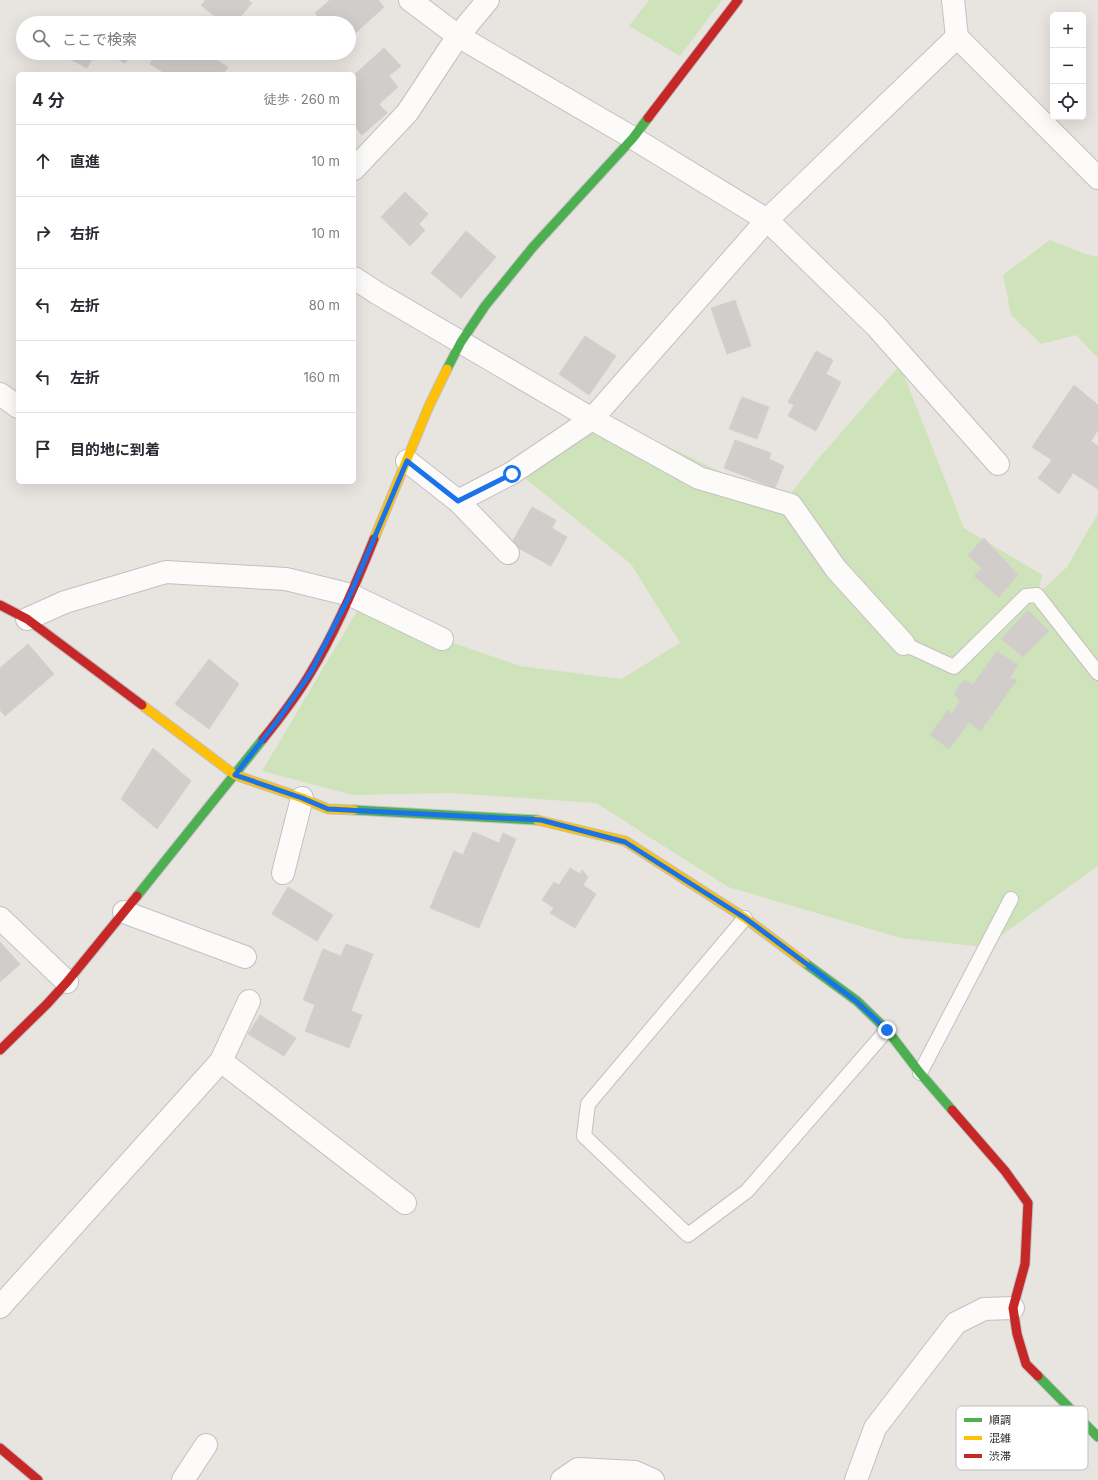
<!DOCTYPE html>
<html lang="ja">
<head>
<meta charset="utf-8">
<style>
  :root { --surface:#fff; --page:#f2f2f3; --text:#2b2b33; --muted:#7c7c81; --line:#e1e1e2 }
  body { margin:0; font-family:Inter,"Noto Sans JP",sans-serif; background:var(--page); color:var(--text) }
  .controls { position:absolute; right:12px; top:12px; display:grid; overflow:hidden; border-radius:6px; box-shadow:0 4px 16px #0002 }
  .controls button { width:36px; height:36px; display:grid; place-items:center; padding:0; border:0; border-bottom:1px solid var(--line); background:var(--surface); color:var(--text); font:20px sans-serif }
  .stop { position:absolute; width:12px; height:12px; margin:-9px; border:3px solid #1a73e8; border-radius:50%; background:#fff }
  .stop.end { background:#1a73e8; border-color:#fff; box-shadow:0 1px 4px #0008 }
  .list { margin:0; padding:0; list-style:none }
  h2 { display:flex; justify-content:space-between; align-items:center; height:52px; margin:0; padding:0 16px; font-size:17px }
  h2 small { font-size:13px; font-weight:400; color:var(--muted) }
  .list li { display:grid; grid-template-columns:26px 1fr auto; gap:12px; align-items:center; box-sizing:border-box; height:72px; padding:0 16px; border-top:1px solid var(--line) }
  .list b { display:block; font-size:15px; white-space:nowrap }
  .list em { font-size:13px; font-style:normal; color:var(--muted) }
  .icon { flex:none; width:22px; height:22px; fill:none; stroke:currentColor; stroke-width:2; stroke-linecap:round; stroke-linejoin:round }
  .map { position:relative; flex:none; width:1098px; height:1480px; overflow:hidden }
  .search { position:absolute; background:var(--surface); box-shadow:0 4px 16px #0002; left:16px; top:16px; width:340px; height:44px; display:flex; align-items:center; gap:10px; box-sizing:border-box; padding:0 14px; border-radius:22px; color:var(--muted); font-size:15px }
  .panel { position:absolute; background:var(--surface); box-shadow:0 4px 16px #0002; left:16px; top:72px; width:340px; height:412px; border-radius:6px }
  .map>svg:first-child { display:block }
  .green { fill:#cfe3ba }
  .building { fill:#d0cdca; stroke:#d3d0cd }
  .lines { fill:none; stroke-linecap:round; stroke-linejoin:round }
  .lane-casing { stroke:#c2c1c2; stroke-width:16 }
  .street-casing { stroke:#c2c1c2; stroke-width:24 }
  .fast-casing { stroke:#c2c1c2; stroke-width:11 }
  .slow-casing { stroke:#c2c1c2; stroke-width:11 }
  .jam-casing { stroke:#c2c1c2; stroke-width:11 }
  .lane { stroke:#fcfbfa; stroke-width:14 }
  .street { stroke:#fcfbfa; stroke-width:22 }
  .fast { stroke:#4caf50; stroke-width:9 }
  .slow { stroke:#ffc107; stroke-width:9 }
  .jam { stroke:#c62828; stroke-width:9 }
  .route { stroke:#1a73e8; stroke-width:5 }
  .key { fill:#fff; stroke:#bfbfbf; stroke-width:1 }
  .key-label { font-size:11px; fill:#2b2b2b }
</style>
</head>
<body>
<div class="map">
<svg width="1098" height="1480" viewBox="0 0 1098 1480">
  <rect width="100%" height="100%" fill="#e8e4e0"/>
  <g class="green">
    <path d="M649 0H722L680 56 629 26Z"/>
    <path d="M1050 240 1085 254 1098 257V358L1076 335 1041 344 1011 315 1003 275Z"/>
    <path d="M900 365 964 528 1042 575 1038 594 1067 567 1098 513V866L985 947 901 938 728 887 596 803 450 793 353 795 262 771 359 608 442 639 520 666 621 679 680 643 631 564 526 479 597 413 784 502 818 459Z"/>
  </g>
  <g class="building">
    <path d="M206 0H248L252 3 235 23H223L201 5Z"/>
    <path d="M330 0H378L384 7 349 39V23H323L315 13Z"/>
    <path d="M87 19 94 23H85Z"/>
    <path d="M384 48 401 66 389 76 398 87 379 104 387 113 362 135 354 126V75Z"/>
    <path d="M70 53H95L87 68 68 58Z"/>
    <path d="M105 53H131L125 63Z"/>
    <path d="M156 53H205L228 67 223 74H166L150 64Z"/>
    <path d="M405 192 428 214 419 224 425 230 410 246 381 217Z"/>
    <path d="M466 231 496 257 461 298 431 273Z"/>
    <path d="M735 300 751 346 727 354 711 308Z"/>
    <path d="M585 336 616 356 589 395 559 374Z"/>
    <path d="M816 351 833 360 826 374 841 382 816 431 788 416 794 405 788 402Z"/>
    <path d="M1074 385 1098 405V430L1091 441 1098 446V489L1073 473 1059 494 1038 478 1052 460 1032 447Z"/>
    <path d="M742 397 769 407 757 439 729 429Z"/>
    <path d="M735 440 771 453 769 459 784 466 775 488 724 468Z"/>
    <path d="M532 507 556 520 552 528 567 537 551 566 511 544Z"/>
    <path d="M984 538 1018 575 999 597 974 576 982 569 968 555Z"/>
    <path d="M1028 610 1049 631 1023 657 1001 639Z"/>
    <path d="M28 644 54 674 5 716 0 710V668Z"/>
    <path d="M997 651 1018 665 1010 678 1017 680 980 731 969 722 949 749 930 735 948 710 952 714 960 701 954 694 964 680 973 685Z"/>
    <path d="M209 659 239 684 209 729 175 704Z"/>
    <path d="M153 748 191 781 157 829 121 799Z"/>
    <path d="M473 832 499 843 503 833 516 839 479 928 430 908 454 851 463 855Z"/>
    <path d="M570 868 580 874 582 870 588 877 583 885 596 894 575 928 550 913 554 908 542 900 554 882 559 885Z"/>
    <path d="M288 887 333 915 317 941 272 914Z"/>
    <path d="M0 942 20 964 0 982Z"/>
    <path d="M346 944 373 954 351 1011 362 1015 349 1048 305 1031 315 1005 303 1000 323 949 341 956Z"/>
    <path d="M260 1015 296 1038 284 1056 248 1034Z"/>
  </g>
  <g class="lines">
    <defs>
      <g id="lane">
        <path d="M904 644 954 667 1026 596 1037 595 1098 673"/>
        <path d="M745 918 588 1104 584 1136 688 1235 747 1191 887 1030"/>
        <path d="M920 1073 1011 899"/>
      </g>
      <g id="street">
        <path d="M410 0 458 36 633 138 767 220 876 326 998 464"/>
        <path d="M953 0 957 37 1098 178"/>
        <path d="M354 169 407 113 458 36 488 0"/>
        <path d="M354 278 377 293 592 419 699 478 791 505 836 569 904 644"/>
        <path d="M0 394 18 407"/>
        <path d="M407 461 458 501 512 473 592 419 767 220 957 37"/>
        <path d="M458 501 508 553"/>
        <path d="M27 619 65 602 166 572 286 579 351 595 442 639"/>
        <path d="M283 873 302 798"/>
        <path d="M124 912 245 957"/>
        <path d="M0 918 67 982"/>
        <path d="M221 1061 249 1001"/>
        <path d="M0 1307 221 1061 405 1203"/>
        <path d="M183 1480 206 1445"/>
        <path d="M562 1480 578 1469 635 1472 653 1480"/>
        <path d="M856 1480 875 1428 956 1323 984 1309 1013 1308"/>
      </g>
      <g id="fast">
        <path d="M447 369 461 342 485 306 533 247 633 138 648 118"/>
        <path d="M354 810 537 820"/>
        <path d="M137 896 263 739"/>
        <path d="M805 963 857 1001 887 1030 920 1073 952 1110"/>
        <path d="M1038 1376 1098 1437"/>
      </g>
      <g id="slow">
        <path d="M374 539 429 406 447 369"/>
        <path d="M142 705 235 775 302 798 328 809 354 810"/>
        <path d="M537 820 625 841 745 918 805 963"/>
      </g>
      <g id="jam">
        <path d="M648 118 738 0"/>
        <path d="M0 605 27 619 142 705"/>
        <path d="M263 739C280 718 297 696 311 672 336 631 356 584 374 539"/>
        <path d="M0 1050 47 1004 67 982 137 896"/>
        <path d="M952 1110 1005 1171 1028 1203 1025 1264 1013 1308 1017 1334 1026 1364 1038 1376"/>
        <path d="M0 1448 38 1480"/>
      </g>
    </defs>
    <use href="#lane" class="lane-casing"/>
    <use href="#street" class="street-casing"/>
    <use href="#fast" class="fast-casing"/>
    <use href="#slow" class="slow-casing"/>
    <use href="#jam" class="jam-casing"/>
    <use href="#lane" class="lane"/>
    <use href="#street" class="street"/>
    <use href="#fast" class="fast"/>
    <use href="#slow" class="slow"/>
    <use href="#jam" class="jam"/>
  </g>
  <g class="lines">
    <path class="route" d="M512 474 458 501 407 461 350 595 311 672 278 720 235 775 302 798 328 809 541 820 625 842 745 918 856 1001 887 1030"/>
  </g>
  <rect x="956" y="1406" width="132" height="64" rx="6" class="key"/>
  <rect x="964" y="1418" width="18" height="4" fill="#4caf50"/>
  <rect x="964" y="1436" width="18" height="4" fill="#ffc107"/>
  <rect x="964" y="1454" width="18" height="4" fill="#c62828"/>
  <g class="key-label">
    <text x="989" y="1424">順調</text>
    <text x="989" y="1442">混雑</text>
    <text x="989" y="1460">渋滞</text>
  </g>
</svg>
<div class="controls">
<button>+</button>
<button>−</button>
<button><svg class="icon" aria-label="locate" viewBox="0 0 24 24"><circle cx="12" cy="12" r="6"/><path d="M12 2v4M12 18v4M2 12h4M18 12h4"/></svg></button>
</div>
<div class="stop" style="left:512px;top:474px"></div>
<div class="stop end" style="left:887px;top:1030px"></div>
<div class="search"><svg class="icon" aria-label="search" viewBox="0 0 24 24"><circle cx="10" cy="10" r="6"/><path d="M15 15l6 6"/></svg>ここで検索</div>
<section class="panel">
<h2>4 分<small>徒歩 · 260 m</small></h2>
<ul class="list">
<li><svg class="icon" aria-label="ahead" viewBox="0 0 24 24"><path d="M12 20V5M6 11l6-6 6 6"/></svg><div><b>直進</b></div><em>10 m</em></li>
<li><svg class="icon" aria-label="right" viewBox="0 0 24 24"><path d="M7 20v-9h11M14 6l5 5-5 5"/></svg><div><b>右折</b></div><em>10 m</em></li>
<li><svg class="icon" aria-label="left" viewBox="0 0 24 24"><path d="M17 20v-9H6M10 6l-5 5 5 5"/></svg><div><b>左折</b></div><em>80 m</em></li>
<li><svg class="icon" aria-label="left" viewBox="0 0 24 24"><path d="M17 20v-9H6M10 6l-5 5 5 5"/></svg><div><b>左折</b></div><em>160 m</em></li>
<li><svg class="icon" aria-label="arrive" viewBox="0 0 24 24"><path d="M6 21V4h12l-3 4 3 4H6"/></svg><div><b>目的地に到着</b></div></li>
</ul>
</section>
</div>
</body>
</html>
